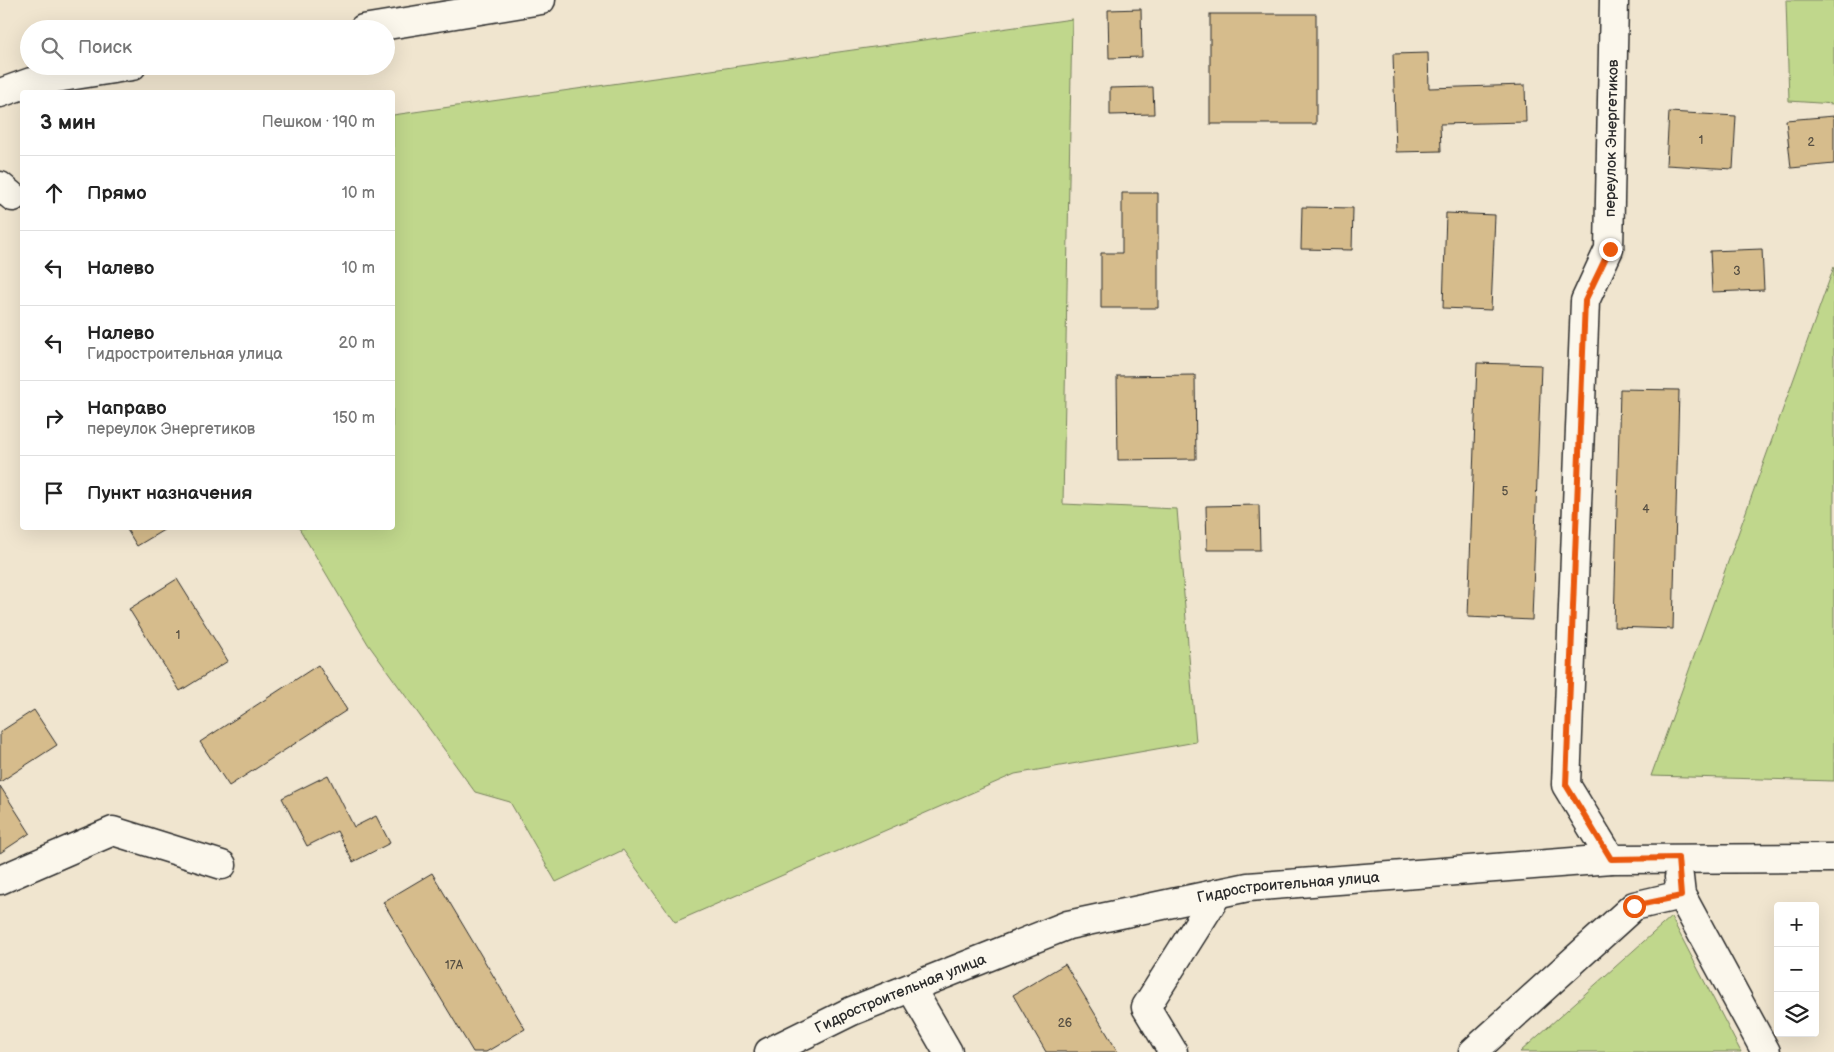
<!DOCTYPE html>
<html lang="ru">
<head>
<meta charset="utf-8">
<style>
  :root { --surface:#fff; --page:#f6f6f6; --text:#222; --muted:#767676; --line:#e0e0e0 }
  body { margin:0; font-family:"Balsamiq Sans",sans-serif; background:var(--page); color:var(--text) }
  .controls { position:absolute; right:15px; bottom:15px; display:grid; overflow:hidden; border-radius:5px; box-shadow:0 5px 20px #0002 }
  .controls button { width:45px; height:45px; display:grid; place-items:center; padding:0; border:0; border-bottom:1px solid var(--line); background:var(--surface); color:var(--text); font:25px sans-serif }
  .stop { position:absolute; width:15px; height:15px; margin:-11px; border:4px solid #ea580c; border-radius:50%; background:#fff }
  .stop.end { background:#ea580c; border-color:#fff; box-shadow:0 1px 5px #0008 }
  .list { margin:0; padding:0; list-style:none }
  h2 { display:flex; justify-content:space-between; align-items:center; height:65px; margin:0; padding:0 20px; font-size:21px }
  h2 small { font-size:16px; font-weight:400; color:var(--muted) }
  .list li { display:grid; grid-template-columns:32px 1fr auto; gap:15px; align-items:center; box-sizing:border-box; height:75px; padding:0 20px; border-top:1px solid var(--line) }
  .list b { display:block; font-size:19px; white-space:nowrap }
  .list p { margin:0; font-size:16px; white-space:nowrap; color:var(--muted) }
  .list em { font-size:16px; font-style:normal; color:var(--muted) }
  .icon { flex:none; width:28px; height:28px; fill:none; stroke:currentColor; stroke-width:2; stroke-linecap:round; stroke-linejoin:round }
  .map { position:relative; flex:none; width:1834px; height:1052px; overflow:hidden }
  .search { position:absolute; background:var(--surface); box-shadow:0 5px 20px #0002; left:20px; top:20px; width:375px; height:55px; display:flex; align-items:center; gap:12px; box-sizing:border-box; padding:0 18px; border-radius:28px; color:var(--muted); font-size:19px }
  .panel { position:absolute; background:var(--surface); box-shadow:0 5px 20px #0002; left:20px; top:90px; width:375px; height:440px; border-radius:5px }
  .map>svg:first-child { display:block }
  .green { fill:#c0d78c; stroke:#76815c }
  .building { fill:#d6bc8c; stroke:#2b2b2b }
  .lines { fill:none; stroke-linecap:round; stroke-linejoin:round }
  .minor-casing { stroke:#2b2b2b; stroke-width:31 }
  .minor { stroke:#fbf7ec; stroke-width:28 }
  .route { stroke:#ea580c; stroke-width:6 }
  .labels { text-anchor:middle; stroke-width:4; stroke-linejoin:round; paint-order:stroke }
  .number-label { font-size:12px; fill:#564f43 }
  .street-label { font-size:15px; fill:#2b2b2b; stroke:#fbf7ec }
</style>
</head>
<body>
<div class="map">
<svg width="1834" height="1052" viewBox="0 0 1834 1052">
  <rect width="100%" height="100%" fill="#f0e5cf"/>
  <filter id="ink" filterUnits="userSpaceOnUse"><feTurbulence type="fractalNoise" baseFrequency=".02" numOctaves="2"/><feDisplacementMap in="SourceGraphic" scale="10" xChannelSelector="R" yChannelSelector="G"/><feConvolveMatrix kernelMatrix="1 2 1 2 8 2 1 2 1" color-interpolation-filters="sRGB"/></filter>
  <g filter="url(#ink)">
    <g class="green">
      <path d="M1786 0H1834V104L1789 101Z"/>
      <path d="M1072 19 1063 504 1177 509 1196 742 1015 774 675 922 623 850 556 882 510 802 475 792 368 644 299 528H392L393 115Z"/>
      <path d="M1834 267V781L1651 776Z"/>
      <path d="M1671 917 1741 1052H1520Z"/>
    </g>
    <g class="building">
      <path d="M1141 9 1142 57 1109 58 1108 10Z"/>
      <rect x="1210" y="14" width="106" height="110"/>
      <path d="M1428 53 1429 88 1525 85 1526 122 1440 124 1441 151 1396 152 1393 54Z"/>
      <path d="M1153 87 1154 114 1110 115V88Z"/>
      <path d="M1669 112 1736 116 1733 169 1666 165Z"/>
      <path d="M1834 116V164L1791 168 1786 120Z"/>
      <path d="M1122 193H1158V308H1101V253H1122Z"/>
      <path d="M1302 207 1353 208 1352 250 1301 249Z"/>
      <path d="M1446 213 1495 215 1491 310 1443 308Z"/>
      <path d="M1762 249 1764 290 1712 292 1710 251Z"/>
      <path d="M1477 363 1541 365 1532 620 1468 617Z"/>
      <path d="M1195 375 1196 459 1118 460 1117 376Z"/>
      <path d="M1620 389 1679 390 1673 629 1614 627Z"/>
      <path d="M1259 505 1260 550H1207L1206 506Z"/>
      <path d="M126 528H167L137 546Z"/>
      <path d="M177 579 228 661 180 691 129 609Z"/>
      <path d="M318 665 347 710 229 786 200 742Z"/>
      <path d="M34 710 57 745 0 782V732Z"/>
      <path d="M328 775 354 827 376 816 390 843 353 862 337 831 307 846 282 798Z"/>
      <path d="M0 786 30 833 0 853Z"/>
      <path d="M432 873 525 1029 486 1052H473L383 902Z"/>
      <path d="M1065 964 1118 1052H1046L1013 995Z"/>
    </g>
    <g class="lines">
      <defs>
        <g id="minor">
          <path d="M363 29 541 0"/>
          <path d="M0 93 31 82 132 66"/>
          <path d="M0 186 13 197"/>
          <path id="s1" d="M1611 859 1566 785 1585 301 1609 249 1614 0"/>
          <path d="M1679 877 1681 895 1766 1052"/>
          <path d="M0 880 113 831 222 865"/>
          <path d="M911 988 948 1052"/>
          <path id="s2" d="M769 1052 852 1011 1068 925 1248 887 1611 859 1834 858"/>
          <path d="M1173 1052 1146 1007 1218 893"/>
          <path d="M1473 1052 1634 906 1681 895"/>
        </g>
      </defs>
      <use href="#minor" class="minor-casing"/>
      <use href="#minor" class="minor"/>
    </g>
  </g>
  <g class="lines" filter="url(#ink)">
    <path class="route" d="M1610 249 1585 301 1566 785 1611 859 1678 858 1681 896 1634 906"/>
  </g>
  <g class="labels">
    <g class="number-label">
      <text x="1701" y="144">1</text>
      <text x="1811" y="146">2</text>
      <text x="1737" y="275">3</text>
      <text x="1505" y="495">5</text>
      <text x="1646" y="513">4</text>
      <text x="178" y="639">1</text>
      <text x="454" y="969">17А</text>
      <text x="1065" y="1027">26</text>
    </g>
    <g class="street-label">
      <text dy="5" stroke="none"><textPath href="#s1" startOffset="739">переулок Энергетиков</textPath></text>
      <text dy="5" stroke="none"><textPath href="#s2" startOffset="549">Гидростроительная улица</textPath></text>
      <text dy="5" stroke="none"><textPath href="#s2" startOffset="144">Гидростроительная улица</textPath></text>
    </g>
  </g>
</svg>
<div class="controls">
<button>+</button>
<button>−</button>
<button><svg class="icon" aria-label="layers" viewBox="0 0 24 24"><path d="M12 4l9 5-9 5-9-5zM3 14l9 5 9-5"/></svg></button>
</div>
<div class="stop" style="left:1634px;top:906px"></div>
<div class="stop end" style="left:1610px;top:249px"></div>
<div class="search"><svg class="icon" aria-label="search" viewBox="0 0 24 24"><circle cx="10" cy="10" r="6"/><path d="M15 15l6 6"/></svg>Поиск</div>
<section class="panel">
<h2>3 мин<small>Пешком · 190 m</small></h2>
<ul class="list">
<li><svg class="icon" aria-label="ahead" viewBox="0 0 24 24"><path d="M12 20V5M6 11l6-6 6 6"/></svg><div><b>Прямо</b></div><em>10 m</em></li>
<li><svg class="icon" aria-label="left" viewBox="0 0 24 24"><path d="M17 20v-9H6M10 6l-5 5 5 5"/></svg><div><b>Налево</b></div><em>10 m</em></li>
<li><svg class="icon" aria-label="left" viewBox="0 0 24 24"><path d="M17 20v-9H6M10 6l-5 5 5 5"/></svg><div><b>Налево</b><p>Гидростроительная улица</p></div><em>20 m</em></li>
<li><svg class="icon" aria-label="right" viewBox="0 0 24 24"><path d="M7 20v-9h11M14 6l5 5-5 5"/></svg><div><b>Направо</b><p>переулок Энергетиков</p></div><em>150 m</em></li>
<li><svg class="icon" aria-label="arrive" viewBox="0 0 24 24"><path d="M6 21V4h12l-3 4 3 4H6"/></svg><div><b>Пункт назначения</b></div></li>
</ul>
</section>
</div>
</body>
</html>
